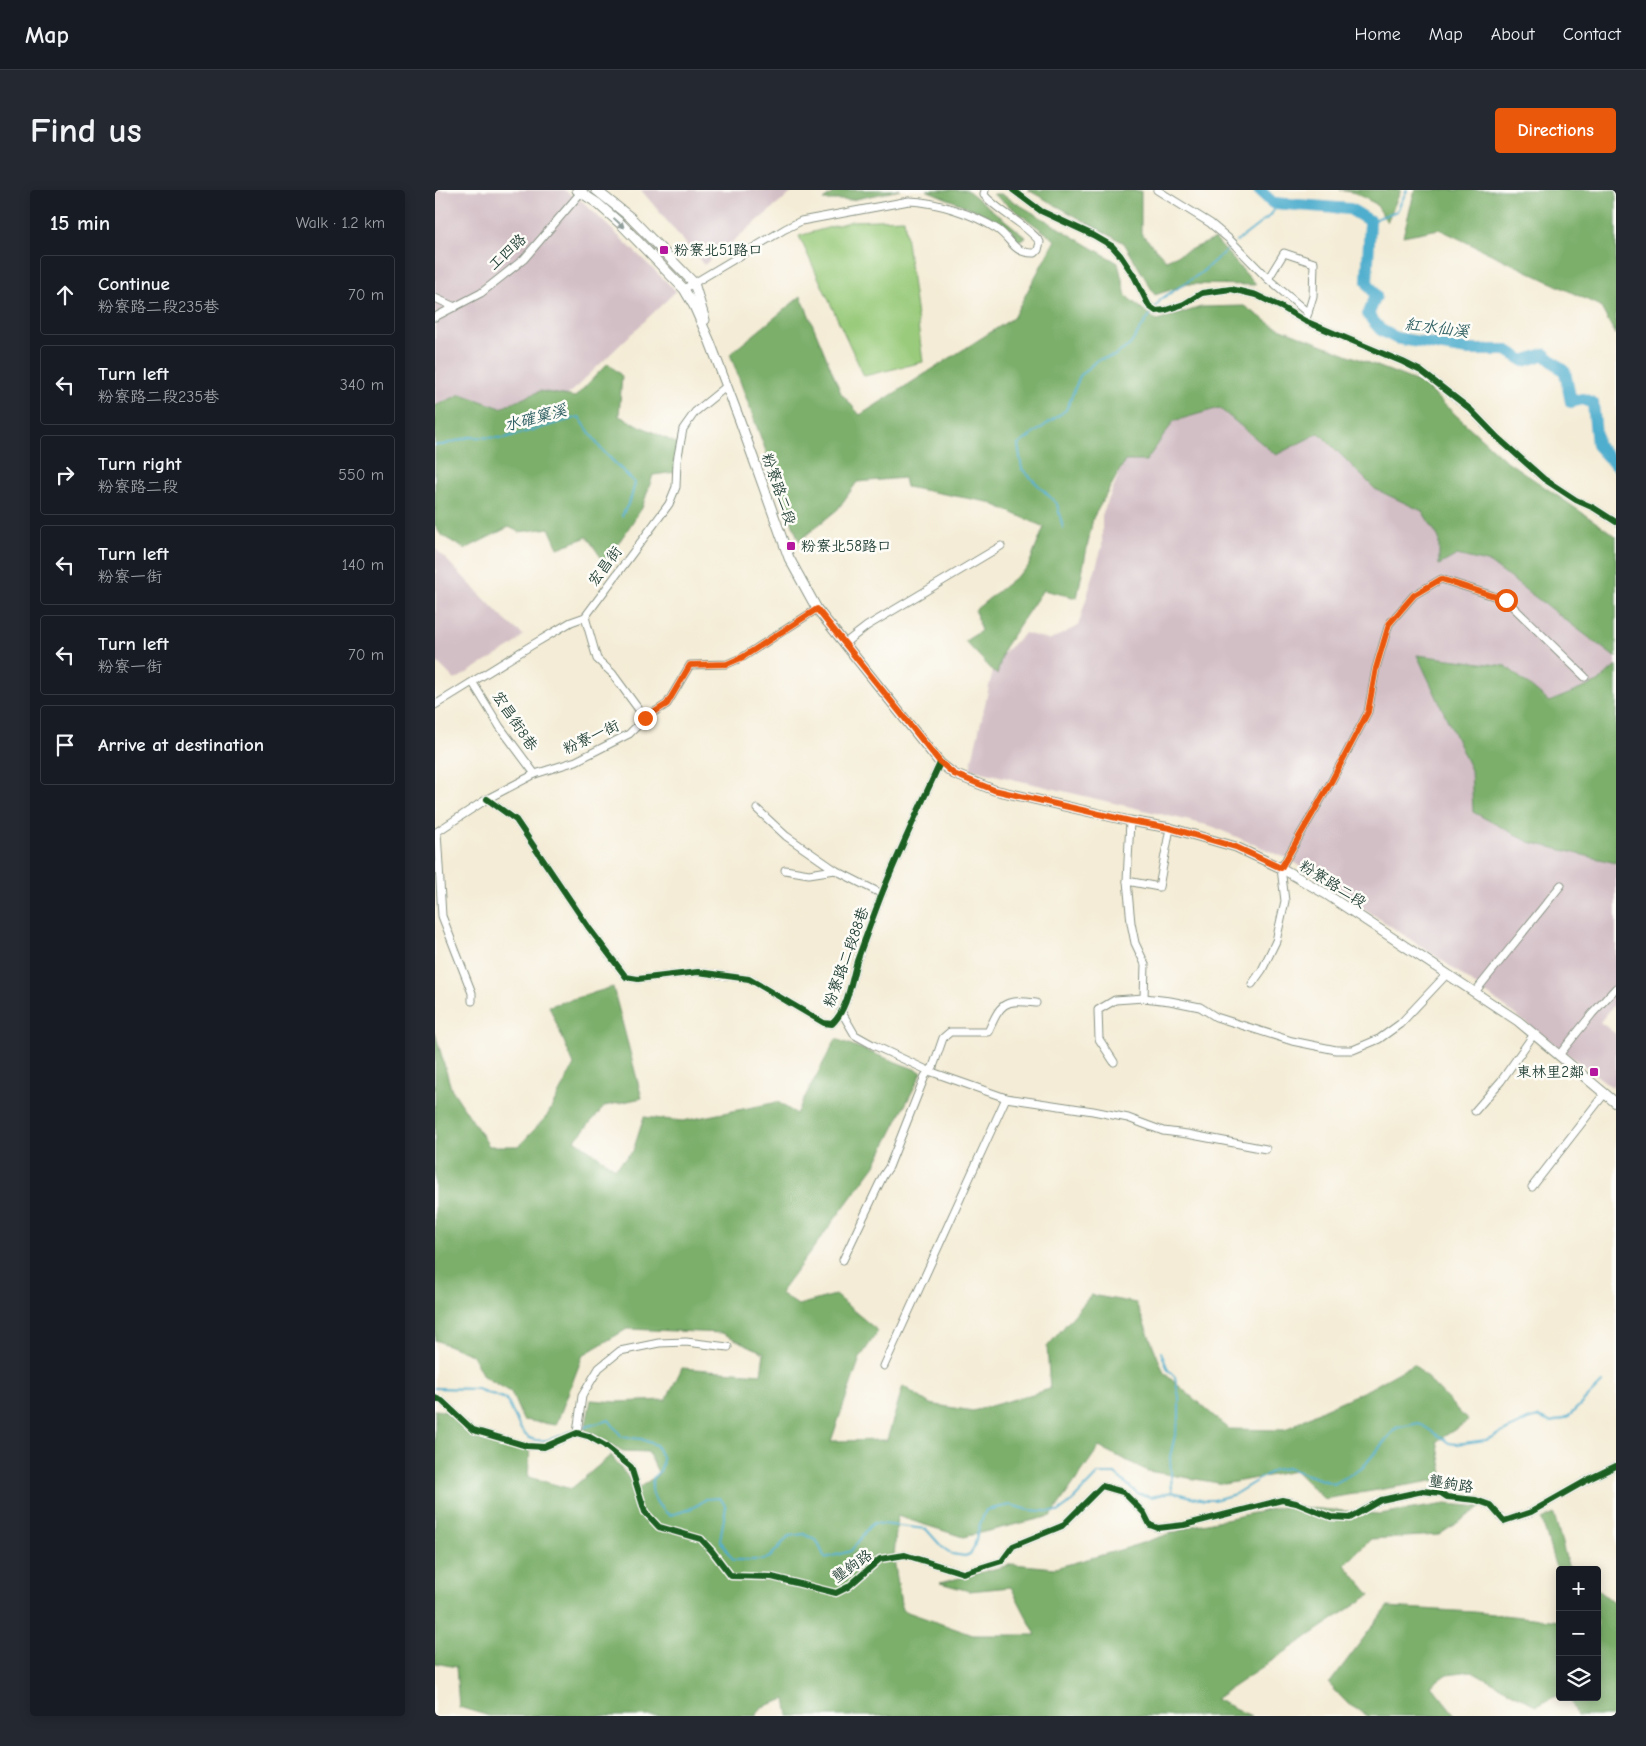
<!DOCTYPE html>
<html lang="en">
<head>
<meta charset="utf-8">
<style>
  :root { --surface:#171b24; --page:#242831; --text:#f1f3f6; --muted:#9ea1a6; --line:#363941; --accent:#ea580c }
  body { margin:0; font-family:"Comic Neue","LXGW WenKai TC",sans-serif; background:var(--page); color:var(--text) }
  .controls { position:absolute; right:15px; bottom:15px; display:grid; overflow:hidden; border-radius:5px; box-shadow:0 2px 12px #0003 }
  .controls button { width:45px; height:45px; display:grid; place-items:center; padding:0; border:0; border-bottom:1px solid var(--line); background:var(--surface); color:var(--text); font:25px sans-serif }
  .stop { position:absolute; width:15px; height:15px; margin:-11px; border:4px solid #ea580c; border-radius:50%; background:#fff }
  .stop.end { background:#ea580c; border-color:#fff; box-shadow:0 1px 5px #0008 }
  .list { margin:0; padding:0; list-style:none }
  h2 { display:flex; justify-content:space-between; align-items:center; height:65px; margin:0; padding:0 20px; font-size:21px }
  h2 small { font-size:16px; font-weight:400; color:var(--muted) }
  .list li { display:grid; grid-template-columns:32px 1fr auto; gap:15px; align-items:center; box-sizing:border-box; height:80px; margin:0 10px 10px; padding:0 10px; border:1px solid var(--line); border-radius:5px }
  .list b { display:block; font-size:19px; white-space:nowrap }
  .list p { margin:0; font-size:16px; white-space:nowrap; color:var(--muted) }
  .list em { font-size:16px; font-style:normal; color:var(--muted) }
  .icon { flex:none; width:28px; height:28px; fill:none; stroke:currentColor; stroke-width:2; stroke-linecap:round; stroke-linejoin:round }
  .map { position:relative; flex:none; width:1181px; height:1526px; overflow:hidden; border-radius:5px }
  header { display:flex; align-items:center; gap:30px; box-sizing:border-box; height:70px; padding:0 25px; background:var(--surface); border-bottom:1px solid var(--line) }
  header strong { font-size:24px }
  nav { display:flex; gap:28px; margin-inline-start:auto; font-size:18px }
  .intro { display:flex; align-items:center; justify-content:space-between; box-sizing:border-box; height:120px; padding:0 30px }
  h1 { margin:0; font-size:35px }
  .button { padding:12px 22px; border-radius:5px; background:var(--accent); color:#fff; font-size:18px; font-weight:700 }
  main { display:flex; gap:30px; padding:0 30px }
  aside { flex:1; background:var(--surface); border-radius:5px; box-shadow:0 2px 12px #0003 }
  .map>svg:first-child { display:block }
  .industrial { fill:#d2bec5 }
  .green { fill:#9acb7b; stroke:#5c8458 }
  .forest { fill:#7baf6b; stroke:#4d7650 }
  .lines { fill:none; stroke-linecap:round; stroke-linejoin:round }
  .stream { stroke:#50aece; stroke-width:2 }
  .river { stroke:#50aece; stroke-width:12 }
  .minor-casing { stroke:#8a9485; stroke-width:9 }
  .major-casing { stroke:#8a9485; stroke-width:11 }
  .minor { stroke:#fff; stroke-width:7 }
  .major { stroke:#fff; stroke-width:9 }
  .cycleway-casing { stroke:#fdfcf7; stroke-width:9 }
  .cycleway { stroke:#1b5e20; stroke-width:6 }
  .oneway { fill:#8f9e9a }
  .route { stroke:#ea580c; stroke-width:6 }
  .poi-dot { fill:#b5179e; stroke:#fdfcf7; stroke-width:2 }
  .labels { text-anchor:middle; stroke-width:5; stroke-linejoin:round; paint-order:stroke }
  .poi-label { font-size:15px; fill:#1f3d34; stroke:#fdfcf7; text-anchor:start }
  .street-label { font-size:15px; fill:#1f3d34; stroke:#fdfcf7 }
  .water-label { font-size:16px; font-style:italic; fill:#2e5f62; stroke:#fdfcf7 }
</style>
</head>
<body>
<header>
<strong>Map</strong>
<nav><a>Home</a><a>Map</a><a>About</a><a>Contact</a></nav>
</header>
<div class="intro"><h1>Find us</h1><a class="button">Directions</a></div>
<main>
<aside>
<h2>15 min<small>Walk · 1.2 km</small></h2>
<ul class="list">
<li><svg class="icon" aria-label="ahead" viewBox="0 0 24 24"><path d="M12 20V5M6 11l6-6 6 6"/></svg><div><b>Continue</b><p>粉寮路二段235巷</p></div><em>70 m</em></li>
<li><svg class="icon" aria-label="left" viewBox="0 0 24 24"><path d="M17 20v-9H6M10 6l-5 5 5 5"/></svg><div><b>Turn left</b><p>粉寮路二段235巷</p></div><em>340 m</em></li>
<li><svg class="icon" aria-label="right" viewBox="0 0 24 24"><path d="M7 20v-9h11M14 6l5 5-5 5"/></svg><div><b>Turn right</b><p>粉寮路二段</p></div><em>550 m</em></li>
<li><svg class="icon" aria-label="left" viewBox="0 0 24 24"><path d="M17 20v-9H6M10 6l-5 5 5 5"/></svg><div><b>Turn left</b><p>粉寮一街</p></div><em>140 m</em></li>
<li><svg class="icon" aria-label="left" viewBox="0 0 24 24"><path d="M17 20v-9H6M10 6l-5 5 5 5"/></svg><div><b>Turn left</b><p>粉寮一街</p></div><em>70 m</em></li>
<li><svg class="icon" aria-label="arrive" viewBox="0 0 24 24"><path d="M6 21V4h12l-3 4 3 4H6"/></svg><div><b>Arrive at destination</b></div></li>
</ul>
</aside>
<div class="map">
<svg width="1181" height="1526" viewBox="0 0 1181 1526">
  <rect width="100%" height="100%" fill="#fdfcf7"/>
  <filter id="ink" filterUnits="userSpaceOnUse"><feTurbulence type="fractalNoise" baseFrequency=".02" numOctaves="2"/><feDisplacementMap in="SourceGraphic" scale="10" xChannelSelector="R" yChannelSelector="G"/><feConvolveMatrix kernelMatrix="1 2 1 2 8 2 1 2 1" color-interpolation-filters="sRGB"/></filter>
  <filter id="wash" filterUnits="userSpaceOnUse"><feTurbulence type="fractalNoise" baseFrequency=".0096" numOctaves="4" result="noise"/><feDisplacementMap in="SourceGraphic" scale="20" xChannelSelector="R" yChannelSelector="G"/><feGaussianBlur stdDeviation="1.12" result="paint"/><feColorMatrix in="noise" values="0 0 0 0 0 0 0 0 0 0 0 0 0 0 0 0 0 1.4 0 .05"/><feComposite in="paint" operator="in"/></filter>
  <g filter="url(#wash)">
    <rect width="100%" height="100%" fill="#f4ecd6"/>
    <g class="industrial">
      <path d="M0 0H129L148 12 241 101 113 224 0 243Z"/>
      <path d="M206 0H360L269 75Z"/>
      <path d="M784 218 841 265 883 243 941 299 987 321 1004 348 1022 365 1055 373 1181 468V476L1163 492 1114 512 1071 476 982 465 1036 580 1038 622 1094 652 1181 673V813L1165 832 1181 844V892L1177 897 1008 771 856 670 776 636 535 579 560 471 590 443 615 450 643 436 667 357V325L690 270 711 271 739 231Z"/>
      <path d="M1 359 70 430 88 445 77 456 20 490 0 470Z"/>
    </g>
    <path class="green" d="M469 29 488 172 429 186 364 46 417 31Z"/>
    <g class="forest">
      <path d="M402 0H465L416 10H388Z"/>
      <path d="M491 0H532L591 47 583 51 554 26Z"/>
      <path d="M593 0 706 1V43L731 70 780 49 821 95 753 94 720 105 689 53Z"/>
      <path d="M905 0H966L952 32 941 14 920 3Z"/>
      <path d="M980 0H1181V145L1165 116 1004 39 968 46Z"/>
      <path d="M558 4H566L683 73 691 106 722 131 766 117 809 116 839 136 986 193 1069 269 1181 346V468L1055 373 1022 365 1004 375V348L987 321 940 299 884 243 841 265 784 218 739 231 711 271H690L658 328 642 408 608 400 569 458 562 485 530 451 546 441 540 420 593 377 609 337 553 312 471 297 469 288 422 292 403 319 364 351 295 164 366 106 406 203 425 225 578 128 620 50Z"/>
      <path d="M173 173 187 186 184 226 247 256 241 282 218 285 207 318 170 373 152 347 123 358 114 338 84 342 74 337 30 359 6 345 0 336V216L26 204 66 218 105 201 140 207Z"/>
      <path d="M982 465 1071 476 1114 512 1163 492 1181 476V673L1094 652 1038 622 1036 580Z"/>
      <path d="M178 797 207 908 170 916 140 950 180 978 198 961 209 927 248 931 343 912 361 924 401 849 487 882 440 975 345 1103 363 1115 400 1105 443 1141 425 1168 396 1251 452 1250 468 1196 495 1214 538 1221 615 1199 612 1157 656 1105 701 1113 729 1183 794 1239 850 1240 889 1219 932 1200 979 1174 1033 1231 1002 1251 1009 1289 889 1309 860 1281 789 1294 713 1281 664 1257 616 1326 528 1347 462 1326 459 1369 467 1420 538 1445H601L576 1397 534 1401 505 1393 578 1374 620 1378 692 1358 758 1336 851 1316 944 1324 1011 1314 1046 1317 1004 1345 936 1349 910 1375 935 1405 780 1509 816 1526H354L351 1509 327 1517 321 1526H54L24 1517 21 1477 0 1473V1220L10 1221 32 1242 95 1260 93 1287 136 1299 176 1265 202 1299 224 1284 213 1262 188 1261 150 1240 156 1210 181 1212 231 1210 247 1178 326 1184 329 1163 287 1143 192 1139 148 1165 121 1235 88 1230 76 1202 48 1186 37 1165 0 1150V843L16 898 54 956H84L112 926 139 875 114 816Z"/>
      <path d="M1119 1324 1133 1375 1139 1380H1125V1382L1120 1375 1107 1330Z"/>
      <path d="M1162 1399 1181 1414V1526H1142L1137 1513 1139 1507H1162Z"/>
      <path d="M952 1417 1039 1422 1125 1431V1504L1102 1516 1037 1481 1012 1484 996 1495 1021 1526H933L913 1514 894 1494Z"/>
    </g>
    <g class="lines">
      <g class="stream">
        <path d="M935 31 962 21 972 0"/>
        <path d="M801 52 836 25 842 14"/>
        <path d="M720 118 726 109 766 83 797 55"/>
        <path d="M0 255H8L34 247 69 248 144 227 166 259 200 293 196 308 187 326"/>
        <path d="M628 338 622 314 587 279 583 255 631 220 645 186 662 170 679 166 695 155 717 122"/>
        <path d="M726 1162 733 1180 740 1187 744 1207V1228L735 1267 737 1301"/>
        <path d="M0 1198 42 1199 71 1209C77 1219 81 1231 87 1241 100 1260 125 1246 141 1239"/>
        <path d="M146 1238 174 1230 187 1247 206 1249 221 1255 228 1269C227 1273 227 1277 225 1281 223 1283 221 1284 219 1287 212 1302 223 1318 235 1325 248 1322 261 1318 271 1309L285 1308 291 1317 285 1350 298 1370H328L335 1367 354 1346 369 1344 382 1351 390 1368 416 1361 434 1337 439 1333 491 1339 507 1357 517 1364 530 1366 535 1364 539 1357 545 1334 551 1320 576 1315 593 1320 623 1322 633 1315 663 1284H680L702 1303 716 1307 737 1302 769 1310H779L800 1304 839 1280 852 1278 899 1294 927 1278 961 1238 984 1233 1014 1253 1021 1254 1051 1250 1093 1230 1103 1227 1117 1233 1134 1226 1167 1193"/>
      </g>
      <path class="river" d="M824 0 838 13 915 19 935 31 932 92 941 106 933 125 946 140 961 148 1032 160H1071L1089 171 1109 164 1130 182 1136 212 1148 209 1158 213 1162 255 1181 276"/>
    </g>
  </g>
  <g filter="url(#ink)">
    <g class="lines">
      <defs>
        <g id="minor">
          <path d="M578 0 606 21 658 45 677 56 685 65 699 86 714 116 721 121 731 120 749 114 767 103 796 99 821 105 846 117 870 131 968 172 986 181 1035 219 1063 248 1109 289 1141 310 1159 318 1181 332"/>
          <path d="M722 0 775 33 794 49 833 89 873 123"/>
          <path d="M833 89 849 63 879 73 878 106 872 126"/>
          <path d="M249 99 350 39 366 31 474 11C502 12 538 24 562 39 577 49 578 64 600 63L603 60 605 52C588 31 566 24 549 5L550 0"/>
          <path d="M0 108 20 117"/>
          <path d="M0 127 46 103 89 69 148 0"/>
          <path d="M150 427 162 469 177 483 210 528"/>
          <path d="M410 453 432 436 566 356"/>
          <path d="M38 493 65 537 100 584"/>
          <path d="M0 515 97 455 136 432 150 427 234 314 241 297 242 271 248 239 260 222 292 196"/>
          <path d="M52 609 81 630 154 738 191 787 203 789 263 782 314 789 389 833 397 834C413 819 416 791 422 771 430 749 438 727 446 706 464 661 485 617 505 573"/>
          <path d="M322 619 351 646 400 680 447 704"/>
          <path d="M2 642 7 726 37 803V811"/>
          <path d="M0 643 52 609 100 584 141 571 194 544 210 528 232 514 255 475 292 474 308 467 382 419"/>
          <path d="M350 680 374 684 400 680"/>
          <path d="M692 691 695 631"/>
          <path d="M817 794 827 780 841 751 850 711 846 678 896 592 933 522 941 478 954 434 979 405 1006 389 1071 410 1150 487"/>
          <path d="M1040 802 1126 695"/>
          <path d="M709 808 710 774 700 753 696 733 692 691 724 697 735 638"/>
          <path d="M406 821 420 845 438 855 494 881 571 908 658 921 693 928 728 941 752 944 831 959"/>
          <path d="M1124 865 1157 824 1181 798"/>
          <path d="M679 872 664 849 663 820 680 810 709 808 735 811 765 817 781 827 857 851 901 860H918L944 849 965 834 1012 784"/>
          <path d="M1040 921 1066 891 1099 844"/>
          <path d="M1097 997 1170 903"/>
          <path d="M408 1070 448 986 454 977 490 886 498 877 508 848 515 842H553C566 813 568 809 601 813"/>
          <path d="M449 1176 571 908"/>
          <path d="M0 1208 7 1211 38 1240 92 1256 109 1257 142 1243 153 1246 169 1255 196 1277 210 1322 224 1337 266 1349 277 1361 296 1386 337 1387 401 1403 413 1397 445 1369 470 1365 528 1383 567 1371 578 1356 627 1336 667 1296 688 1302 709 1323 715 1335 723 1338 749 1335 847 1310 861 1313 896 1327 915 1328 946 1310 988 1301 1006 1303 1012 1307 1041 1310 1055 1315 1069 1331 1096 1322 1156 1288 1181 1276"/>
          <path d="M142 1243 147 1206 164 1178 185 1161 224 1153 251 1152 293 1157"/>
        </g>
        <g id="major">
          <path d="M142 0 162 13 187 35 249 99 259 116 275 152 305 231 354 368 382 419 505 573 519 584 559 600 695 631 735 638 801 657 846 678 891 704 1083 831 1181 913"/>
          <path d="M161 0 195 27 259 93 270 130"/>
        </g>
      </defs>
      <use href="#minor" class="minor-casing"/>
      <use href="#major" class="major-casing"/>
      <use href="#minor" class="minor"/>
      <use href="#major" class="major"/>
      <defs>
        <g id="cycleway">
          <path d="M578 0 606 21 658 45 677 56 685 65 699 86 714 116 721 121 731 120 749 114 767 103 796 99 821 105 846 117 870 131 968 172 986 181 1035 219 1063 248 1109 289 1141 310 1159 318 1181 332"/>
          <path d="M52 609 81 630 154 738 191 787 203 789 263 782 314 789 389 833 397 834C413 819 416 791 422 771 430 749 438 727 446 706 464 661 485 617 505 573"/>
          <path d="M0 1208 7 1211 38 1240 92 1256 109 1257 142 1243 153 1246 169 1255 196 1277 210 1322 224 1337 266 1349 277 1361 296 1386 337 1387 401 1403 413 1397 445 1369 470 1365 528 1383 567 1371 578 1356 627 1336 667 1296 688 1302 709 1323 715 1335 723 1338 749 1335 847 1310 861 1313 896 1327 915 1328 946 1310 988 1301 1006 1303 1012 1307 1041 1310 1055 1315 1069 1331 1096 1322 1156 1288 1181 1276"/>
        </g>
      </defs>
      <use href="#cycleway" class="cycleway-casing"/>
      <use href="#cycleway" class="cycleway"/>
    </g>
    <defs><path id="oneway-solid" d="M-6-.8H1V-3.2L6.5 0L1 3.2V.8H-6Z" transform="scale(1.25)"/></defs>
    <use class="oneway" href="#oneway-solid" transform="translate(184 33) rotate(43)"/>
  </g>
  <g class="lines" filter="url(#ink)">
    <path class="route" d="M210 528 232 514 255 475 292 474 308 467 382 419 505 572 519 584 559 600 695 631 735 638 801 657 846 678 896 592 933 522 941 478 954 434 979 405 1006 389 1071 410"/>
  </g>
  <g class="poi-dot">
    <rect x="224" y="55" width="10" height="10" rx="2.5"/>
    <rect x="351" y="351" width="10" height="10" rx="2.5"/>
    <rect x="1154" y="877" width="10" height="10" rx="2.5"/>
  </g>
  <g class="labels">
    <g class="poi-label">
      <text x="239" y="65">粉寮北51路口</text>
      <text x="366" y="361">粉寮北58路口</text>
      <text x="1149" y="887" text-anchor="end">東林里2鄰</text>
    </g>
    <g class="street-label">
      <text transform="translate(72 62) rotate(-43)" y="5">工四路</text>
      <text transform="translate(344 299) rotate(71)" y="5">粉寮路二段</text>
      <text transform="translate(170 376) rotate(-53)" y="5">宏昌街</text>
      <text transform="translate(80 531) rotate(56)" y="5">宏昌街8巷</text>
      <text transform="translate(156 547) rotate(-25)" y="5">粉寮一街</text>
      <text transform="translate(898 694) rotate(32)" y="5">粉寮路二段</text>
      <text transform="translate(411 767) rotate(-70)" y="5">粉寮路二段88巷</text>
      <text transform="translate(1016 1294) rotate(9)" y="5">壟鉤路</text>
      <text transform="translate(417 1376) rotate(-36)" y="5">壟鉤路</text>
    </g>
    <g class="water-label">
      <text transform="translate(1002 137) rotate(7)" y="6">紅水仙溪</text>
      <text transform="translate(100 227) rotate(-15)" y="6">水確窠溪</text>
    </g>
  </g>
</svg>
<div class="controls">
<button>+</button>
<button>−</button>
<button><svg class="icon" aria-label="layers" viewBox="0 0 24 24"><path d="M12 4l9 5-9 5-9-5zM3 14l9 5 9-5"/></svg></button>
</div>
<div class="stop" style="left:1071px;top:410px"></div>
<div class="stop end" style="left:210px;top:528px"></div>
</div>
</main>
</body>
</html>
